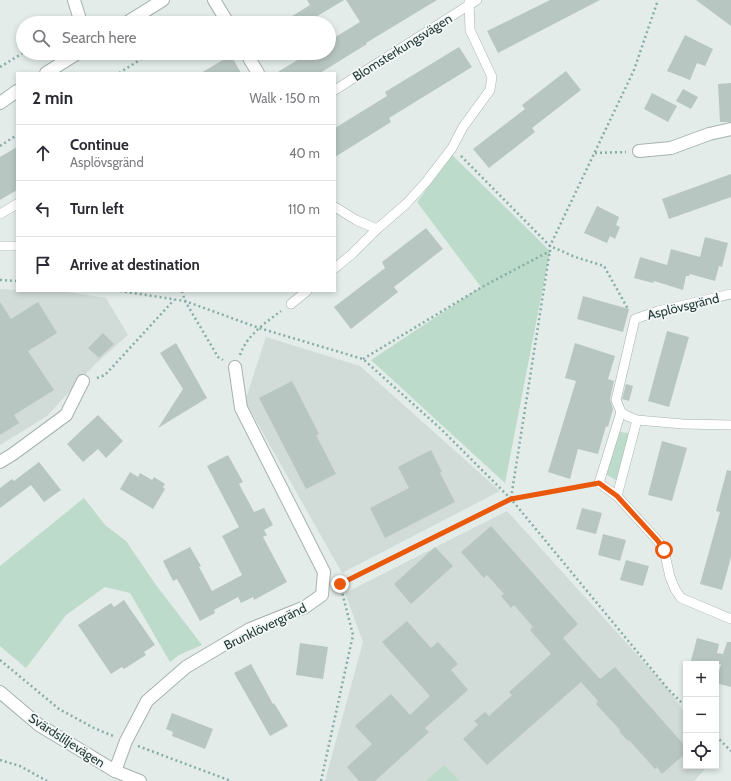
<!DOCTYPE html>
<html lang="en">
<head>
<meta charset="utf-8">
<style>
  :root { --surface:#fff; --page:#f2f2f3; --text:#2b2b33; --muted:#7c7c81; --line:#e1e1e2 }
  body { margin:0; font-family:Cabin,sans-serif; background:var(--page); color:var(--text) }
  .controls { position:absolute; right:12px; bottom:12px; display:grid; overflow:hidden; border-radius:0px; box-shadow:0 2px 6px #0003 }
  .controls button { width:36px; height:36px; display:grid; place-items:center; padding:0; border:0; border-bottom:1px solid var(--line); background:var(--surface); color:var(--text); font:20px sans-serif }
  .stop { position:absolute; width:12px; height:12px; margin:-9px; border:3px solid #ea580c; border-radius:50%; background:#fff }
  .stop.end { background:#ea580c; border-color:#fff; box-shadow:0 1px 4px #0008 }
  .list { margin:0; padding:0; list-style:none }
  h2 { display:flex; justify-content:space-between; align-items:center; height:52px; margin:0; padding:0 16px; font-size:17px }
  h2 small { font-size:13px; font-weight:400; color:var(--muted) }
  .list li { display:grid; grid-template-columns:26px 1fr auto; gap:12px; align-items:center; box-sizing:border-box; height:56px; padding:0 16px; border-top:1px solid var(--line) }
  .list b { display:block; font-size:15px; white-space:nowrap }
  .list p { margin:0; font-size:13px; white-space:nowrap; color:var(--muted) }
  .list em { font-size:13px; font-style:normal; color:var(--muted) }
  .icon { flex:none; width:22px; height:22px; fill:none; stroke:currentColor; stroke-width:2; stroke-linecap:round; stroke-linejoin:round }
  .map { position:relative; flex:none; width:731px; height:781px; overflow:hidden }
  .search { position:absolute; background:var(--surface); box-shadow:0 2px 6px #0003; left:16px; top:16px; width:320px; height:44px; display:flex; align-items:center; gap:10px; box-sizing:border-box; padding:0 14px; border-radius:22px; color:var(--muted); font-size:15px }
  .panel { position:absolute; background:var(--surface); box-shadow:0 2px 6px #0003; left:16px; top:72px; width:320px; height:220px; border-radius:0px }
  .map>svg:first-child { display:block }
  .built { fill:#d1dbd8 }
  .green { fill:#bddbca }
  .building { fill:#b8c6c2 }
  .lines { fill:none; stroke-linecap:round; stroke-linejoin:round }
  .service-casing { stroke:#a6b3b0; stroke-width:10 }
  .minor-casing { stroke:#a6b3b0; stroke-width:14 }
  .path { stroke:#86ada6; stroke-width:2.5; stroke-dasharray:2 3; stroke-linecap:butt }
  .service { stroke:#fff; stroke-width:9 }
  .minor { stroke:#fff; stroke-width:12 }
  .route { stroke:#ea580c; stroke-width:5 }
  .labels { text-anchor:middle; stroke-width:3.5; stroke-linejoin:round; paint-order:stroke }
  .street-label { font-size:13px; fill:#243b38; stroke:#f3f8f6 }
</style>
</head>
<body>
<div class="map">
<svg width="731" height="781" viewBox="0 0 731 781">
  <rect width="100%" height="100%" fill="#e3ece9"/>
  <g class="built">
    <path d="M0 289 17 290V291L68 292 106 298 128 335 94 365 47 416 0 445Z"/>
    <path d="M266 337 360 366 500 491 342 573 245 401Z"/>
    <path d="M507 511 668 689 686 714V766H708L694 781H325L363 642 345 593Z"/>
  </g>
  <g class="green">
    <path d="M452 155 550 251 505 483 371 360 481 287 417 202Z"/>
    <path d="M614 431 634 434 621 483 602 472Z"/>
    <path d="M84 498 105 525 126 541 156 585 202 645 179 655 170 662 130 593 105 587 66 615 26 668 0 646V566Z"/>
    <path d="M444 765 459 781H426Z"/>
  </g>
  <g class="building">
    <path d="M307 0H344L306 23H281L310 5Z"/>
    <path d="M346 0H437L366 43 367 44 320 73H276L309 53H329V41L360 22Z"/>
    <path d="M550 0H600L498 53 487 31Z"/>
    <path d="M696 0H731V26Z"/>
    <path d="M685 35 713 49 705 66 697 63 690 80 667 71Z"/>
    <path d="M459 47 472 67 389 118 391 122 335 157V128L387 96 385 92Z"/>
    <path d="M231 55 241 73H201Z"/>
    <path d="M566 71 581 90 532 128 535 132 489 168 473 149 525 109 522 105Z"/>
    <path d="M731 83V122H720L718 84Z"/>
    <path d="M683 89 698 97 691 109 676 101Z"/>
    <path d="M652 93 677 106 668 122 644 109Z"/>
    <path d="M17 147V190L0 200V157Z"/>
    <path d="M731 174V197L669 219 662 199Z"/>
    <path d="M597 206 619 217 616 225 620 227 615 239 610 236 607 243 584 233Z"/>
    <path d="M426 228 443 249 394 287 398 292 351 329 334 307 385 268 382 262Z"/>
    <path d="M705 237 728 243 722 267 719 266 715 281 690 274 689 276H686L683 290 654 281 653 283 634 278 640 257 667 265 671 249 700 257Z"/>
    <path d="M583 296 629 309 623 332 577 319Z"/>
    <path d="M0 302 11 319 38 302 57 333 28 351 54 390 14 415 19 423 0 435Z"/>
    <path d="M667 331 689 337 669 407 648 401Z"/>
    <path d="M103 333 114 344 99 358 88 348Z"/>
    <path d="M176 343 207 398 158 428 183 389 160 353Z"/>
    <path d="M575 343 615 356 608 379 614 381 610 399 613 409 608 427 606 426 598 454 578 449 570 479 548 472 576 381 565 378Z"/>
    <path d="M292 381 319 434 316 435 336 474 306 489 259 398Z"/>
    <path d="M626 384 633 386 629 401 622 399Z"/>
    <path d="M98 415 123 441 106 458 98 449 83 462 67 444Z"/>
    <path d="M662 441 687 448 672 501 648 495Z"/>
    <path d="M431 450 442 472 440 473 455 502 385 538 370 508 409 488 398 467Z"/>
    <path d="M228 455 243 482 239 484 254 512 264 508 273 525 264 530 267 535 263 537 287 582 254 600 253 597 241 603 238 597 214 610 215 613 200 621 177 579 173 581 163 561 190 547 201 566 199 567 212 591 242 575 222 536 239 527 207 466Z"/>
    <path d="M39 462 61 490 44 502 31 485 0 508V488L12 479 14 481Z"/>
    <path d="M727 470 731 471V557L722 590 700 584 720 512 716 511Z"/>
    <path d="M130 472 138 477 140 473 152 480 154 477 165 484 163 487 165 489 153 509 120 489Z"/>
    <path d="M582 508 602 513 596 534 576 529Z"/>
    <path d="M491 526 578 624 563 638 600 679 615 667 686 747V753L662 774 657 767 655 769 629 740 628 741 619 731 620 730 596 704 598 701 581 682 487 765 463 739 478 725 474 721 485 712 489 716 512 695 509 692 551 654 530 630 533 627 514 605 511 608 501 596 504 594 487 575 484 578 461 552Z"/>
    <path d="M603 534 626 540 620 561 598 555Z"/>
    <path d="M435 547 453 566 411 604 394 584Z"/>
    <path d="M626 560 649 566 643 586 620 580Z"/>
    <path d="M124 600 155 645 144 652 146 655 124 669 122 667 111 674 78 625 111 603 114 607Z"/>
    <path d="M407 621 431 648 438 642 458 664 451 670 468 690 425 728 429 732 375 781H359L347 767 372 744 355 726 391 694 410 715 430 696 382 642Z"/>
    <path d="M697 638 719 644 717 653 723 654 727 642H731V687L716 683 721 664H690Z"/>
    <path d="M300 643 328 647 323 679 296 675Z"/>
    <path d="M251 664 273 704 274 703 288 726 270 736 234 673Z"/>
    <path d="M172 713 213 729 205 749 172 736 173 732 166 729Z"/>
  </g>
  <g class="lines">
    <defs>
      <g id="service">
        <path d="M335 90 477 0"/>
        <path d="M335 207 356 220 377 229"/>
        <path d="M0 214 17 204"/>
        <path d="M0 246H17"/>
        <path d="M335 268 352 254 377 229 406 204 426 182 452 148 463 127 490 90 492 77 470 30 469 0"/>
        <path d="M731 294 658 311 635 319 616 400 621 412 627 416 637 420 683 424 731 425"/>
        <path d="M291 304 307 291"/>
        <path d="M637 420 617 496 658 541 664 550 670 577 675 589 681 598 731 619"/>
        <path d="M617 496 599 483 621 412"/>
      </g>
      <g id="minor">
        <path d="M74 0 81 23"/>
        <path d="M214 0 228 23"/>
        <path d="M126 23 163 0"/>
        <path d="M246 53 258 73"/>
        <path d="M46 73 78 53"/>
        <path d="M0 103 17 91"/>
        <path d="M639 151 671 148 709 134 731 129"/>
        <path d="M0 462 13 454 66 415 83 381"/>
        <path d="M0 692 39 725 115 771 140 781"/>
        <path d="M115 771 126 741 147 701 186 667 250 629 305 607 322 595 324 572 241 408 235 367"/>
      </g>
    </defs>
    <use href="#service" class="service-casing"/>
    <use href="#minor" class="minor-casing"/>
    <g class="path">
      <path d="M198 23 207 17"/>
      <path d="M0 67 23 53"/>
      <path d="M119 73 151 53"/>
      <path d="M0 146 17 135"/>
      <path d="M595 153 626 152"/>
      <path d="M461 156 550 246 575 257 604 266 628 309"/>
      <path d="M0 280 17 281"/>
      <path d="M120 291 185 301 259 328 363 359 441 429 511 499 668 689 686 707"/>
      <path d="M182 291 185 301 218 357 223 360"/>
      <path d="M240 355C247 335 265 323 281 311"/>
      <path d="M363 359 482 287 550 251V246L634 70 658 0"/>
      <path d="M97 378 105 375 174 300"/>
      <path d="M511 498 550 250"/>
      <path d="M0 660 59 709 94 728 113 736"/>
      <path d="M716 736 731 751"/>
      <path d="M138 746 231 781"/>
      <path d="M0 760 20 766 47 781"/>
      <path d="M321 781 353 635 340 584 511 499 586 485"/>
    </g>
    <use href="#service" class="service"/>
    <use href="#minor" class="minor"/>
  </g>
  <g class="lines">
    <path class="route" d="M340 584 511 499 599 483 617 496 658 541 664 550"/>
  </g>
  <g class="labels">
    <g class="street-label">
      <text transform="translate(402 47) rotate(-32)" y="5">Blomsterkungsvägen</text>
      <text transform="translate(683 306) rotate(-14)" y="5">Asplövsgränd</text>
      <text transform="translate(265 626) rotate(-26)" y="5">Brunklövergränd</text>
      <text transform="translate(67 740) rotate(33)" y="5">Svärdsliljevägen</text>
    </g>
  </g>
</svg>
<div class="controls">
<button>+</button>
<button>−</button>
<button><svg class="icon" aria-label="locate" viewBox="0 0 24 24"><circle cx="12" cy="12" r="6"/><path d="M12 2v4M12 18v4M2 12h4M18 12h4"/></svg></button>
</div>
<div class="stop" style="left:664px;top:550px"></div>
<div class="stop end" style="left:340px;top:584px"></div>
<div class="search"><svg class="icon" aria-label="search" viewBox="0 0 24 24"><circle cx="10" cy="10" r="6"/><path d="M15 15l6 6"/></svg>Search here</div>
<section class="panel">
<h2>2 min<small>Walk · 150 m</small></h2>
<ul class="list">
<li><svg class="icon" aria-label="ahead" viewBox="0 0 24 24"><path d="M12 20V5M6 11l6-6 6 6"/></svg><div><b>Continue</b><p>Asplövsgränd</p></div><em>40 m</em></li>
<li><svg class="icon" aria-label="left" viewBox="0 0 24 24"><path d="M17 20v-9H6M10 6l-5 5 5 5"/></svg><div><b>Turn left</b></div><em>110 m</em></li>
<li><svg class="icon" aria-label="arrive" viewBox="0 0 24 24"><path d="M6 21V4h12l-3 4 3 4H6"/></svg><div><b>Arrive at destination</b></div></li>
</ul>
</section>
</div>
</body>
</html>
